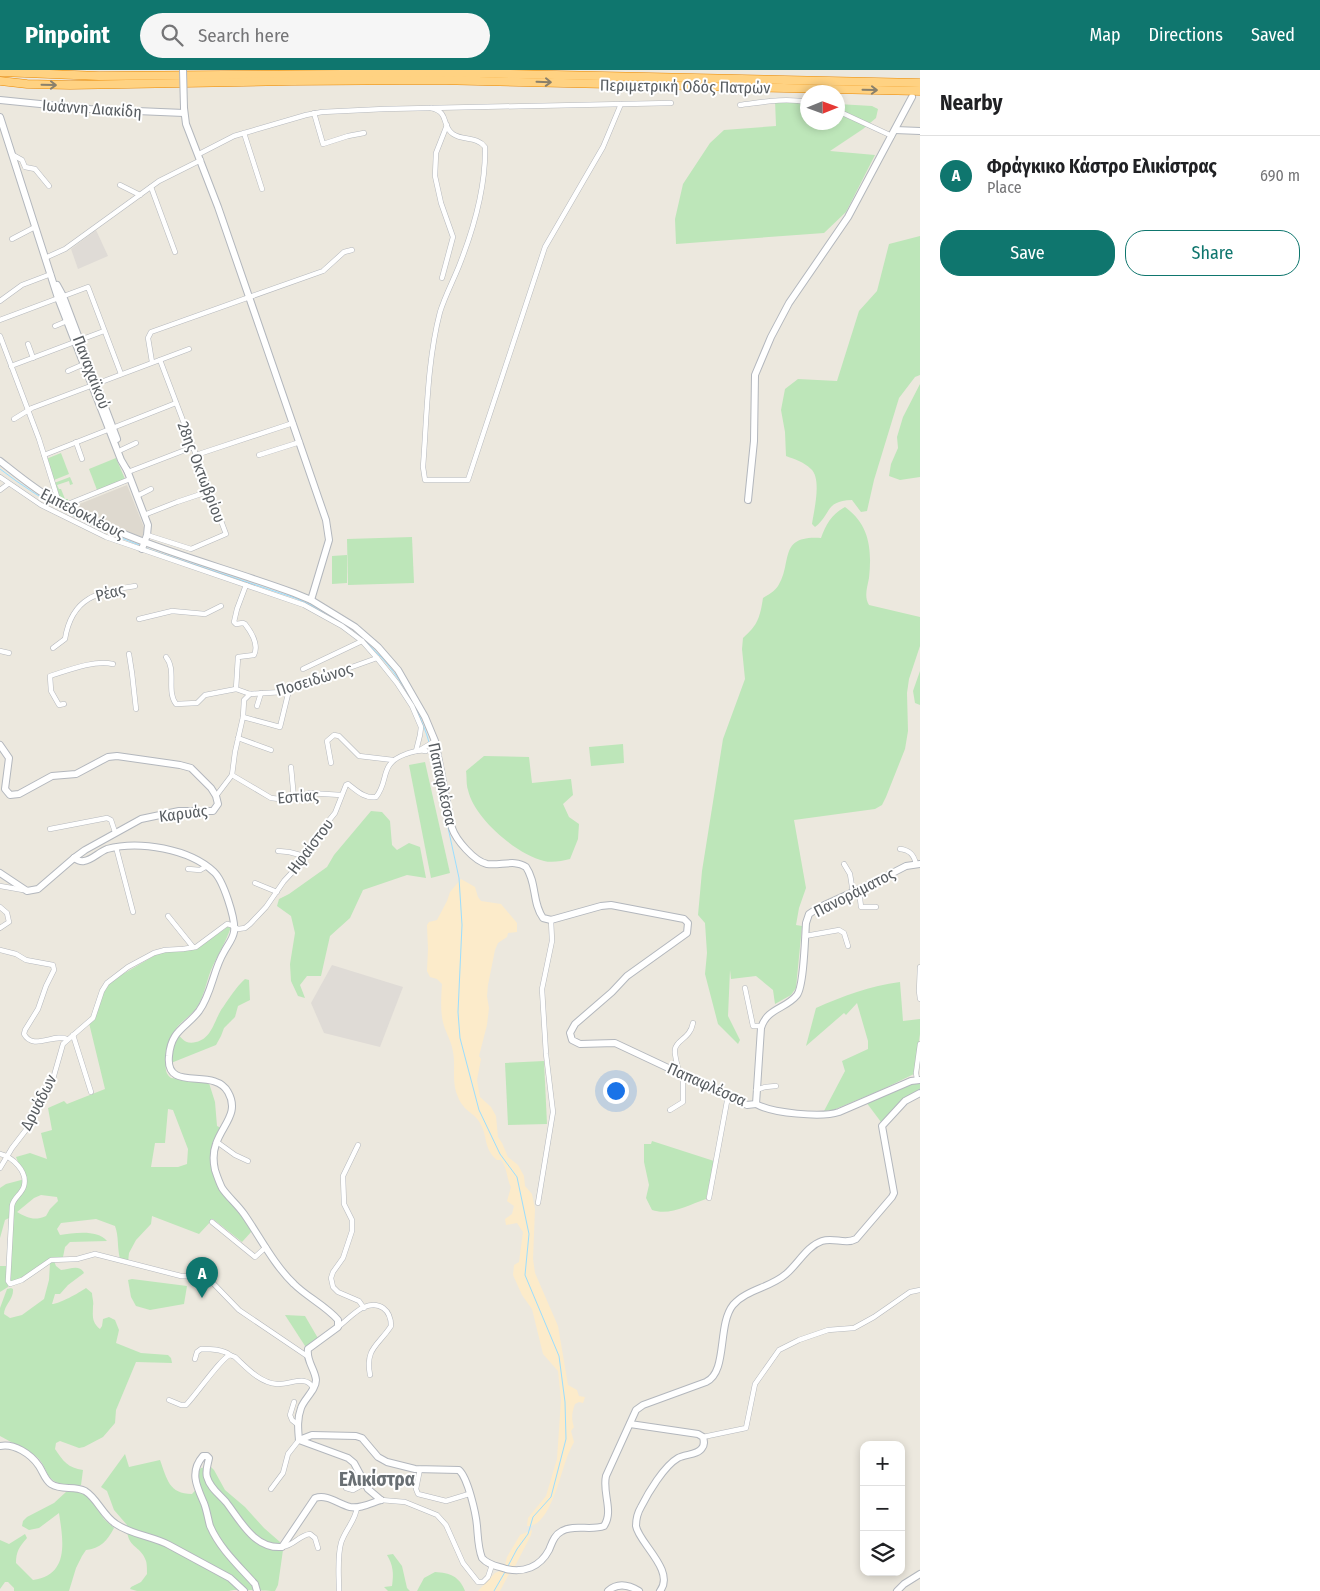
<!DOCTYPE html>
<html lang="en">
<head>
<meta charset="utf-8">
<style>
  :root { --surface:#fff; --page:#f6f6f6; --text:#202124; --muted:#757577; --line:#e0e0e0; --accent:#0f766e }
  body { margin:0; font-family:"Fira Sans Condensed",sans-serif; background:var(--page); color:var(--text) }
  .controls { position:absolute; right:15px; bottom:15px; display:grid; overflow:hidden; border-radius:10px; box-shadow:0 2px 8px #0003 }
  .controls button { width:45px; height:45px; display:grid; place-items:center; padding:0; border:0; border-bottom:1px solid var(--line); background:var(--surface); color:var(--text); font:25px sans-serif }
  .compass { position:absolute; left:800px; top:15px; width:45px; height:45px; border-radius:50%; background:var(--surface); box-shadow:0 2px 8px #0003; rotate:89deg }
  .you { position:absolute; left:615px; top:1020px; width:18px; height:18px; margin:-12px; border:4px solid #fff; border-radius:50%; background:#1a73e8; box-shadow:0 0 0 8px #1a73e833 }
  .badge { display:grid; place-items:center; width:32px; height:32px; border-radius:50%; background:var(--accent); color:#fff; font-size:16px; font-weight:700 }
  .pin { position:absolute; translate:-50% -41px; filter:drop-shadow(0 1px 2px #0008) }
  .pin::after { content:''; position:absolute; top:26px; width:18px; height:15px; background:inherit; clip-path:polygon(0 0,100% 0,50% 100%) }
  .list { margin:0; padding:0; list-style:none }
  h2 { display:flex; justify-content:space-between; align-items:center; height:65px; margin:0; padding:0 20px; font-size:21px }
  h2 small { font-size:16px; font-weight:400; color:var(--muted) }
  .list li { display:grid; grid-template-columns:32px 1fr auto; gap:15px; align-items:center; box-sizing:border-box; height:80px; padding:0 20px; border-top:1px solid var(--line) }
  .list b { display:block; font-size:19px; white-space:nowrap }
  .list p { margin:0; font-size:16px; white-space:nowrap; color:var(--muted) }
  .list em { font-size:16px; font-style:normal; color:var(--muted) }
  .actions { display:flex; gap:10px; padding:15px 20px }
  .actions a { flex:1; padding:11px 0; border:1px solid var(--accent); border-radius:20px; text-align:center; font-size:18px; color:var(--accent) }
  .actions .main { background:var(--accent); color:#fff }
  .icon { flex:none; width:28px; height:28px; fill:none; stroke:currentColor; stroke-width:2; stroke-linecap:round; stroke-linejoin:round }
  .map { position:relative; flex:none; width:920px; height:1521px; overflow:hidden }
  header { display:flex; align-items:center; gap:30px; box-sizing:border-box; height:70px; padding:0 25px; background:var(--accent); color:#fff }
  header strong { font-size:24px }
  nav { display:flex; gap:28px; margin-inline-start:auto; font-size:18px }
  .search { width:350px; height:45px; background:var(--page); display:flex; align-items:center; gap:12px; box-sizing:border-box; padding:0 18px; border-radius:28px; color:var(--muted); font-size:19px }
  main { display:flex }
  aside { flex:1; background:var(--surface) }
  .map>svg:first-child { display:block }
  .industrial { fill:#dfdbd6 }
  .education { fill:#ded9cf }
  .green { fill:#bde6b9; fill-rule:evenodd }
  .sand { fill:#fcebca }
  .lines { fill:none; stroke-linecap:round; stroke-linejoin:round }
  .stream { stroke:#9bdeff; stroke-width:1 }
  .street-casing { stroke:#b5b8bd; stroke-width:5.5 }
  .secondary-casing { stroke:#b3b7bd; stroke-width:8 }
  .highway-casing { stroke:#ea8800; stroke-width:9 }
  .street { stroke:#fff; stroke-width:4.5 }
  .secondary { stroke:#fff; stroke-width:6 }
  .highway { stroke:#ffd282; stroke-width:8 }
  .secondary-bridge-casing { stroke:#b3b7bd; stroke-width:8; stroke-linecap:butt }
  .secondary-bridge { stroke:#fff; stroke-width:6 }
  .oneway { stroke:#8a806b }
  .labels { text-anchor:middle; stroke-width:4; stroke-linejoin:round; paint-order:stroke }
  .street-label { font-size:16px; fill:#585d61; stroke:#fff }
  .quarter-label { font-size:19px; font-weight:bold; fill:#696f73; stroke:#fff }
</style>
</head>
<body>
<header>
<strong>Pinpoint</strong>
<div class="search"><svg class="icon" aria-label="search" viewBox="0 0 24 24"><circle cx="10" cy="10" r="6"/><path d="M15 15l6 6"/></svg>Search here</div>
<nav><a>Map</a><a>Directions</a><a>Saved</a></nav>
</header>
<main>
<div class="map">
<svg width="920" height="1521" viewBox="0 0 920 1521">
  <rect width="100%" height="100%" fill="#ece8de"/>
  <g class="industrial">
    <path d="M96 160 108 186 78 199 71 179Z"/>
    <path d="M332 895 403 917 380 977 324 963 311 933Z"/>
  </g>
  <path class="education" d="M127 415 145 460 142 467 117 458 78 438 77 435Z"/>
  <g class="green">
    <path d="M775 30 807 32 808 52H838V34L872 36 878 39 876 48 863 59 830 81 875 85 846 142 824 163 676 174 675 149 683 114 710 73 724 60 776 56Z"/>
    <path d="M920 166V305L915 307 899 328 874 410 867 441 861 442 852 430C824 431 832 444 815 457L812 454C814 440 822 409 811 399 804 392 794 389 786 386L785 362 781 340 785 319 798 309 837 311 859 241 877 221 889 174Z"/>
    <path d="M920 314V407L900 410 889 406 891 394 898 378 897 367 903 347Z"/>
    <path d="M61 383 69 404 54 410 46 389Z"/>
    <path d="M116 388 125 409 97 420 89 399Z"/>
    <path d="M70 407 73 414 70 415 69 411 57 415 59 419H61L65 429H68V431L61 432 54 413Z"/>
    <path d="M845 437C870 455 872 480 869 508 867 518 864 527 869 535L920 547V576L909 609 907 623 908 661 905 679 886 727 882 735 875 739 794 750 806 818 799 838 796 855 802 856 796 918 791 925 775 934 773 920 756 906 731 909 730 900 728 946 740 970 738 974 718 954 705 904 707 883 705 853 698 845 702 801 723 669 745 609 742 579 743 568C758 555 760 547 763 528 768 525 775 521 778 516 793 493 777 465 821 468 826 454 832 444 845 437Z"/>
    <path d="M412 467 414 513 348 515 347 469Z"/>
    <path d="M347 485V513L332 514V486Z"/>
    <path d="M920 601V635L915 633 913 621Z"/>
    <path d="M623 674 624 693 591 696 589 677Z"/>
    <path d="M484 686 529 687 532 713 571 709 573 725 563 734 569 747 579 754 578 769 570 789C562 791 552 793 544 791 516 784 474 748 468 720 466 714 467 707 466 701Z"/>
    <path d="M425 692 450 803 431 808 409 695Z"/>
    <path d="M371 741 382 742 390 751 392 775 397 780 409 773 420 777 426 808 407 805 363 820 350 848 330 866 321 906H307L300 915 305 928 298 926 291 911 290 894 295 863 291 846 277 836 279 829 289 824 327 797 334 785Z"/>
    <path d="M229 856 231 857C226 872 217 886 211 900 206 913 204 926 197 937 191 946 181 951 175 960 181 968 185 975 196 972 211 969 214 952 221 940 228 930 236 917 245 909L249 910 250 930 238 936 235 947 224 958 221 966 216 975 166 995C165 1001 167 1005 171 1008L209 1013 215 1032 217 1056 221 1058 214 1070 211 1092 232 1131 252 1161 242 1172 213 1149 199 1164 152 1146 151 1154 136 1170 129 1183 128 1192 120 1189C117 1177 119 1167 115 1156L96 1149 61 1153 57 1159 60 1165C74 1163 97 1159 107 1171L70 1172 65 1177 63 1187C45 1189 30 1205 12 1212L10 1209 11 1147 5 1150 0 1168V1118L6 1114 25 1109 16 1087 30 1083 47 1089 41 1063 52 1060 48 1038 64 1031 67 1034 105 1019 89 953 101 925 111 911 159 883 196 878 202 875ZM168 1039 173 1040 188 1079 187 1094 178 1097H151L155 1073H165ZM41 1125 57 1127 58 1131 50 1139 46 1146C34 1151 28 1148 17 1142L34 1128Z"/>
    <path d="M900 912 903 951 920 949V964L914 1004 881 1020 833 1040 824 1041 845 1001 842 991 868 979V971L857 933 846 945 844 943 806 976 816 938C843 926 870 916 900 912Z"/>
    <path d="M544 991 547 1054 508 1055 505 993Z"/>
    <path d="M920 1011V1021L881 1052 866 1032 907 1014Z"/>
    <path d="M652 1071 714 1091 706 1129C688 1135 670 1146 652 1140L646 1128 649 1115 644 1092V1074H651Z"/>
    <path d="M54 1191 56 1196 61 1200C70 1199 80 1194 84 1203L68 1215 60 1224H55L52 1234C59 1234 79 1223 86 1218L92 1223C92 1227 94 1232 93 1236 93 1245 91 1252 100 1259L102 1256 103 1249 109 1247 115 1250 119 1260 116 1273 141 1283 168 1285 171 1288 172 1293 136 1292 116 1340 115 1353 103 1367 84 1377 79 1378 60 1371 56 1373 55 1379C63 1391 68 1398 83 1400L81 1415C69 1415 55 1416 48 1405 45 1399 43 1393 38 1388 28 1379 12 1373 0 1366V1238L7 1219 11 1218 13 1219C14 1229 4 1235 4 1244L10 1248 22 1245 44 1229 49 1210 50 1193Z"/>
    <path d="M0 1196H6L8 1217 0 1222Z"/>
    <path d="M132 1209 187 1216 184 1234 150 1240 136 1236 131 1227 128 1210Z"/>
    <path d="M285 1245 305 1246 319 1270 307 1279Z"/>
    <path d="M125 1384 129 1397 160 1390C167 1409 169 1424 192 1424L199 1416 198 1403 201 1398 211 1397 214 1400 225 1420 245 1437 264 1458 280 1472 283 1480 278 1515 275 1521C266 1521 235 1518 229 1521H137L130 1519 131 1517 141 1512 147 1504C147 1500 147 1494 146 1491 140 1474 126 1479 127 1455L114 1440 107 1421 101 1417Z"/>
    <path d="M66 1422H81L87 1424 104 1449 114 1458C108 1470 100 1479 86 1480L82 1486 76 1498 69 1521H14V1518L8 1512H5L0 1519V1470L9 1474 25 1464 27 1468C19 1477 16 1482 16 1493L33 1510C70 1505 63 1470 59 1443L39 1458 29 1460 22 1456 23 1451 27 1447 54 1433Z"/>
    <path d="M393 1484 402 1496 407 1518 410 1521H388L384 1517 392 1516C394 1503 393 1495 387 1485Z"/>
    <path d="M435 1502C450 1503 459 1506 465 1521H417L424 1508Z"/>
  </g>
  <g class="sand">
    <path d="M461 809 475 817 478 827 481 831 501 834 517 853V862L508 863 507 867 498 873 495 880 488 915 487 926 489 938 487 955 479 986 481 989 477 1010 480 1027 491 1037 496 1046 498 1067 502 1073 508 1087 518 1095 524 1106 525 1116 532 1124 535 1139 533 1189 535 1203 558 1256 568 1315 577 1320 579 1326 585 1327 583 1333 579 1332 575 1334C572 1342 571 1349 574 1357L571 1361 574 1372C571 1378 568 1384 566 1390 560 1406 549 1458 527 1456L528 1448 546 1426 557 1389 561 1330 558 1301 543 1284 532 1239 522 1225 513 1205 514 1195 519 1192 523 1162 517 1153 506 1155 505 1149 512 1144 514 1136 507 1131 511 1117C506 1107 508 1099 501 1090H497C483 1078 488 1066 480 1053 474 1042 464 1042 458 1027 451 1012 456 997 453 982 452 973 447 965 444 956 440 943 441 929 442 914L437 909 430 907 427 901 428 879 427 855 429 852 437 850 447 831 450 822Z"/>
    <path d="M532 1460 531 1465 514 1498 505 1495 507 1487 520 1465Z"/>
    <path d="M502 1500 510 1502 500 1521H478L495 1503Z"/>
  </g>
  <g class="lines">
    <g class="stream">
      <path d="M0 399C43 432 89 456 139 475"/>
      <path d="M145 478 295 528 309 534 335 550"/>
      <path d="M349 559C387 585 416 628 429 672"/>
      <path d="M430 675 459 808 462 855 458 942 460 968 479 1040 500 1084 517 1107 529 1164 525 1205 559 1286 565 1332 566 1369 551 1427 533 1447 528 1464 517 1479 508 1496"/>
      <path d="M494 1521 505 1502"/>
    </g>
    <defs>
      <g id="street">
        <path d="M740 35C764 32 783 28 808 32"/>
        <path d="M431 38C450 42 441 56 453 64 463 71 477 66 485 77 486 117 474 158 459 196 453 211 445 226 440 242 427 292 427 346 423 397L425 410H468L545 177 603 77 621 34"/>
        <path d="M838 41 892 66"/>
        <path d="M314 43 323 74 348 66 364 63"/>
        <path d="M244 63 262 119"/>
        <path d="M199 84 234 66 306 45 322 42 384 39 671 33"/>
        <path d="M13 85 22 90 25 97 35 99 49 116"/>
        <path d="M120 115 140 125"/>
        <path d="M151 117 175 182"/>
        <path d="M12 169 35 157"/>
        <path d="M45 188 65 179 159 111 201 90"/>
        <path d="M442 208 453 167 441 133 435 106 436 83 447 55"/>
        <path d="M0 231 22 215 51 204"/>
        <path d="M0 250 88 217 121 304"/>
        <path d="M55 256 67 251"/>
        <path d="M0 266 39 369 59 433"/>
        <path d="M28 274 33 288"/>
        <path d="M152 292 148 268 151 262 323 201 344 182 352 180"/>
        <path d="M11 296 104 261"/>
        <path d="M68 301 84 294"/>
        <path d="M14 349 32 338 189 279"/>
        <path d="M76 372 82 389"/>
        <path d="M121 380 136 373"/>
        <path d="M44 385 176 333"/>
        <path d="M196 385 293 353"/>
        <path d="M259 385 300 372"/>
        <path d="M128 402 193 377"/>
        <path d="M0 407 41 435 106 467 304 535 342 556 362 571 377 588 397 613 412 636 421 657 420 665 416 681"/>
        <path d="M0 420 8 414"/>
        <path d="M137 426 151 419"/>
        <path d="M63 436 130 409"/>
        <path d="M144 445 177 432 210 421"/>
        <path d="M147 465 191 479 226 464 160 290"/>
        <path d="M246 515 237 539 234 552 236 554 243 553 245 554C252 563 259 575 254 585L238 587 236 619 250 624 282 622 377 588"/>
        <path d="M139 549 172 541 205 544 221 536"/>
        <path d="M53 578 65 569C72 526 99 522 135 516"/>
        <path d="M0 581 9 583"/>
        <path d="M129 584 132 603 136 639"/>
        <path d="M166 587C177 600 166 621 176 634L197 633 205 625 236 619"/>
        <path d="M303 599 362 571"/>
        <path d="M64 634 59 635 51 621 50 606C69 600 93 590 113 594"/>
        <path d="M257 636 261 623"/>
        <path d="M243 647 280 657 289 620"/>
        <path d="M238 668 271 680"/>
        <path d="M420 680 435 671"/>
        <path d="M331 693 327 671 334 665 339 666 359 686 393 690"/>
        <path d="M291 697 294 729"/>
        <path d="M232 705 271 728 288 730 309 723 341 725"/>
        <path d="M216 726 232 705 235 682 243 647 244 630 250 624"/>
        <path d="M50 759 107 748 111 750 115 762"/>
        <path d="M116 777 133 842"/>
        <path d="M900 779C910 780 914 785 916 794"/>
        <path d="M278 781 289 782 304 786"/>
        <path d="M844 794 850 804 853 823"/>
        <path d="M188 799 200 800 207 796"/>
        <path d="M255 813 277 822"/>
        <path d="M0 816 23 820"/>
        <path d="M859 820 861 837H876"/>
        <path d="M0 837 7 843 9 852 0 858"/>
        <path d="M168 846 193 877"/>
        <path d="M805 866 839 860 844 863 848 876"/>
        <path d="M0 880 16 884 26 890 53 895 54 900 46 916 38 939 25 960 24 964C33 981 54 963 67 969"/>
        <path d="M920 897 919 921 920 929"/>
        <path d="M745 918 753 956H761"/>
        <path d="M73 965 91 1022"/>
        <path d="M679 1003C678 996 674 986 675 979 677 969 690 969 693 953"/>
        <path d="M917 1009 916 1003 920 974"/>
        <path d="M756 1020 765 1017 776 1016"/>
        <path d="M670 1040 683 1032V1005"/>
        <path d="M217 1072 235 1085 248 1091"/>
        <path d="M358 1075 343 1106 344 1134 352 1150V1161L343 1188 333 1202 331 1208 333 1217 338 1222 359 1231 364 1238"/>
        <path d="M0 1084C12 1087 28 1101 24 1116 22 1124 13 1128 12 1136L8 1211 10 1214 22 1210 51 1190 77 1189 95 1184 181 1206 202 1207 210 1210 239 1240 307 1286"/>
        <path d="M0 1098 12 1078 29 1056 51 1016 63 974 93 948 102 921 107 913 128 897 154 883 165 880 183 879 196 877 227 854 231 855 238 859 245 858 250 854 266 837 284 811 299 795 318 764 335 743 346 715 348 714C357 721 365 729 376 727 390 710 378 694 406 684 413 682 419 679 426 681"/>
        <path d="M709 1128 728 1026"/>
        <path d="M538 1133 553 1042 546 984 542 919 552 871 551 850"/>
        <path d="M212 1152 255 1187 266 1177"/>
        <path d="M338 1257C346 1251 355 1241 364 1237 380 1231 391 1240 391 1256 378 1276 365 1278 370 1305"/>
        <path d="M195 1289 197 1282 201 1279C210 1279 223 1279 230 1285"/>
        <path d="M169 1330 181 1335H186C196 1325 221 1288 230 1285L235 1287C247 1298 260 1313 277 1314 290 1315 306 1304 313 1318"/>
        <path d="M294 1332 290 1345 292 1350 297 1354"/>
        <path d="M703 1367 746 1358 755 1314 779 1280 799 1270 828 1260 854 1258 874 1247 910 1222 920 1220"/>
        <path d="M420 1399 416 1419 418 1424 446 1431 469 1424"/>
        <path d="M346 1418 353 1420 364 1414"/>
        <path d="M271 1419 283 1403 288 1384 299 1370"/>
        <path d="M381 1430 405 1432 437 1445 446 1455 463 1493 478 1512H483L488 1507 492 1495"/>
        <path d="M282 1477C294 1476 299 1465 310 1464L315 1468 318 1478"/>
        <path d="M339 1521C339 1506 337 1488 341 1473 345 1460 356 1450 357 1437"/>
      </g>
      <g id="secondary">
        <path d="M0 30 90 39 184 43"/>
        <path d="M184 38 186 54 218 137 326 450 329 470 311 530"/>
        <path d="M0 47 58 228 121 390 128 402"/>
        <path d="M895 60 920 61"/>
        <path d="M57 215 63 226 117 369"/>
        <path d="M0 391C19 406 38 422 59 433 133 475 215 494 294 523L311 530 355 557 378 577 398 600 425 647 435 671 452 758C456 770 474 791 487 794 500 796 515 789 526 797 537 813 532 833 543 848L551 850 601 836 611 835 684 849 688 853 687 863 627 906 612 922 575 954 570 963 572 970 580 974 615 973 747 1035 756 1034"/>
        <path d="M127 400 148 455 147 465 142 479"/>
        <path d="M748 430 754 371 755 305 771 267 789 233 848 147 912 27"/>
        <path d="M0 675 9 688 5 719 10 725 19 724 52 706 76 704 108 687 117 686 180 695 191 698 211 718 216 726 218 734 213 741H179L141 749 85 780 74 788 38 819 27 821 0 803"/>
        <path d="M74 788C77 790 80 792 84 791 92 790 99 782 107 779 139 770 190 779 214 802 223 810 236 849 234 862 233 869 227 876 224 882 213 900 212 923 199 941 186 958 171 960 169 986 165 1024 214 996 228 1022 240 1043 222 1055 216 1074 213 1082 213 1091 215 1100 217 1106 219 1112 222 1118 228 1127 237 1134 244 1144 260 1167 274 1195 294 1214 307 1227 326 1236 338 1250V1257L308 1279C306 1291 315 1299 316 1310 316 1320 304 1329 301 1338 297 1349 298 1359 299 1370"/>
        <path d="M920 794 906 796 873 813 818 838 809 844 806 853C805 866 804 916 797 925 786 939 767 938 761 958L756 1034C772 1043 821 1048 839 1042L911 1011 920 1010"/>
        <path d="M630 1354 698 1364 703 1367C704 1371 705 1374 702 1378 698 1385 685 1384 678 1388 664 1396 648 1423 641 1437 638 1442 636 1450 636 1456 638 1472 676 1501 660 1521"/>
        <path d="M299 1370 312 1365 356 1366 362 1368 378 1387 387 1392 415 1399 459 1400C468 1408 476 1444 477 1456 478 1467 478 1478 482 1488 488 1495 497 1496 506 1499 524 1503 540 1497 549 1480 552 1473 554 1465 562 1461 574 1454 591 1461 604 1456 614 1441 602 1423 606 1406L636 1340 643 1335 706 1312C728 1302 717 1255 733 1235 747 1219 770 1218 786 1204 798 1194 807 1176 822 1171 834 1167 845 1175 856 1169L892 1127 894 1123 882 1056 905 1031 920 1023"/>
        <path d="M299 1370 348 1388 354 1393 368 1419 381 1430"/>
        <path d="M0 1376C14 1373 31 1384 39 1396 43 1402 45 1410 51 1414 62 1421 74 1415 85 1421 97 1428 103 1446 116 1454 132 1465 152 1466 169 1475L230 1508 244 1521"/>
        <path d="M257 1521 255 1514C239 1496 220 1479 210 1456 208 1449 207 1441 204 1433 197 1417 189 1402 203 1386H207L209 1388C208 1394 205 1401 207 1407 210 1418 219 1424 226 1432 240 1450 254 1479 282 1477L315 1428C328 1424 338 1434 350 1437 360 1439 371 1433 381 1430"/>
        <path d="M608 1521C618 1512 629 1515 639 1521"/>
        <path d="M897 1521 904 1514 920 1504"/>
      </g>
      <g id="highway">
        <path d="M0 2 99 6 465 3 920 13"/>
        <path d="M0 11 27 14 70 15 291 11 436 10 920 21"/>
      </g>
    </defs>
    <use href="#street" class="street-casing"/>
    <use href="#secondary" class="secondary-casing"/>
    <use href="#highway" class="highway-casing"/>
    <use href="#street" class="street"/>
    <use href="#secondary" class="secondary"/>
    <use href="#highway" class="highway"/>
    <defs>
      <path id="secondary-bridge" d="M183 0 184 38"/>
    </defs>
    <use href="#secondary-bridge" class="secondary-bridge-casing"/>
    <use href="#secondary-bridge" class="secondary-bridge"/>
  </g>
  <defs><path id="oneway-shaft" d="M-6 0H5M1.5-3L5.5 0L1.5 3" fill="none" stroke-width="1.6" stroke-linecap="round" stroke-linejoin="round" transform="scale(1.25)"/></defs>
  <g class="oneway">
    <use href="#oneway-shaft" transform="translate(544 12) rotate(2)"/>
    <use href="#oneway-shaft" transform="translate(49 15) rotate(1)"/>
    <use href="#oneway-shaft" transform="translate(870 20) rotate(1)"/>
  </g>
  <g class="labels">
    <g class="street-label">
      <text transform="translate(685 16) rotate(1)" y="6">Περιμετρική Οδός Πατρών</text>
      <text transform="translate(92 38) rotate(4)" y="6">Ιωάννη Διακίδη</text>
      <text transform="translate(92 302) rotate(69)" y="6">Παναχαϊκού</text>
      <text transform="translate(202 402) rotate(69)" y="6">28ης Οκτωβρίου</text>
      <text transform="translate(83 443) rotate(27)" y="6">Εμπεδοκλέους</text>
      <text transform="translate(110 522) rotate(-15)" y="6">Ρέας</text>
      <text transform="translate(314 609) rotate(-17)" y="6">Ποσειδώνος</text>
      <text transform="translate(443 714) rotate(78)" y="6">Παπαφλέσσα</text>
      <text transform="translate(298 726) rotate(-4)" y="6">Εστίας</text>
      <text transform="translate(183 743) rotate(-7)" y="6">Καρυάς</text>
      <text transform="translate(310 776) rotate(-53)" y="6">Ηφαίστου</text>
      <text transform="translate(854 822) rotate(-27)" y="6">Πανοράματος</text>
      <text transform="translate(707 1014) rotate(24)" y="6">Παπαφλέσσα</text>
      <text transform="translate(38 1032) rotate(-63)" y="6">Δρυάδων</text>
    </g>
    <g class="quarter-label">
      <text x="377" y="1416">Ελικίστρα</text>
    </g>
  </g>
</svg>
<div class="controls">
<button>+</button>
<button>−</button>
<button><svg class="icon" aria-label="layers" viewBox="0 0 24 24"><path d="M12 4l9 5-9 5-9-5zM3 14l9 5 9-5"/></svg></button>
</div>
<svg class="compass" viewBox="-18 -18 36 36"><path d="M0-13l5 13h-10z" fill="#e53935"/><path d="M0 13l5-13h-10z" fill="#757577"/></svg>
<div class="you"></div>
<div class="pin badge" style="left:202px;top:1228px">A</div>
</div>
<aside>
<h2>Nearby<small></small></h2>
<ul class="list">
<li><span class="badge">A</span><div><b>Φράγκικο Κάστρο Ελικίστρας</b><p>Place</p></div><em>690 m</em></li>
</ul>
<div class="actions"><a class="main">Save</a><a>Share</a></div>
</aside>
</main>
</body>
</html>
